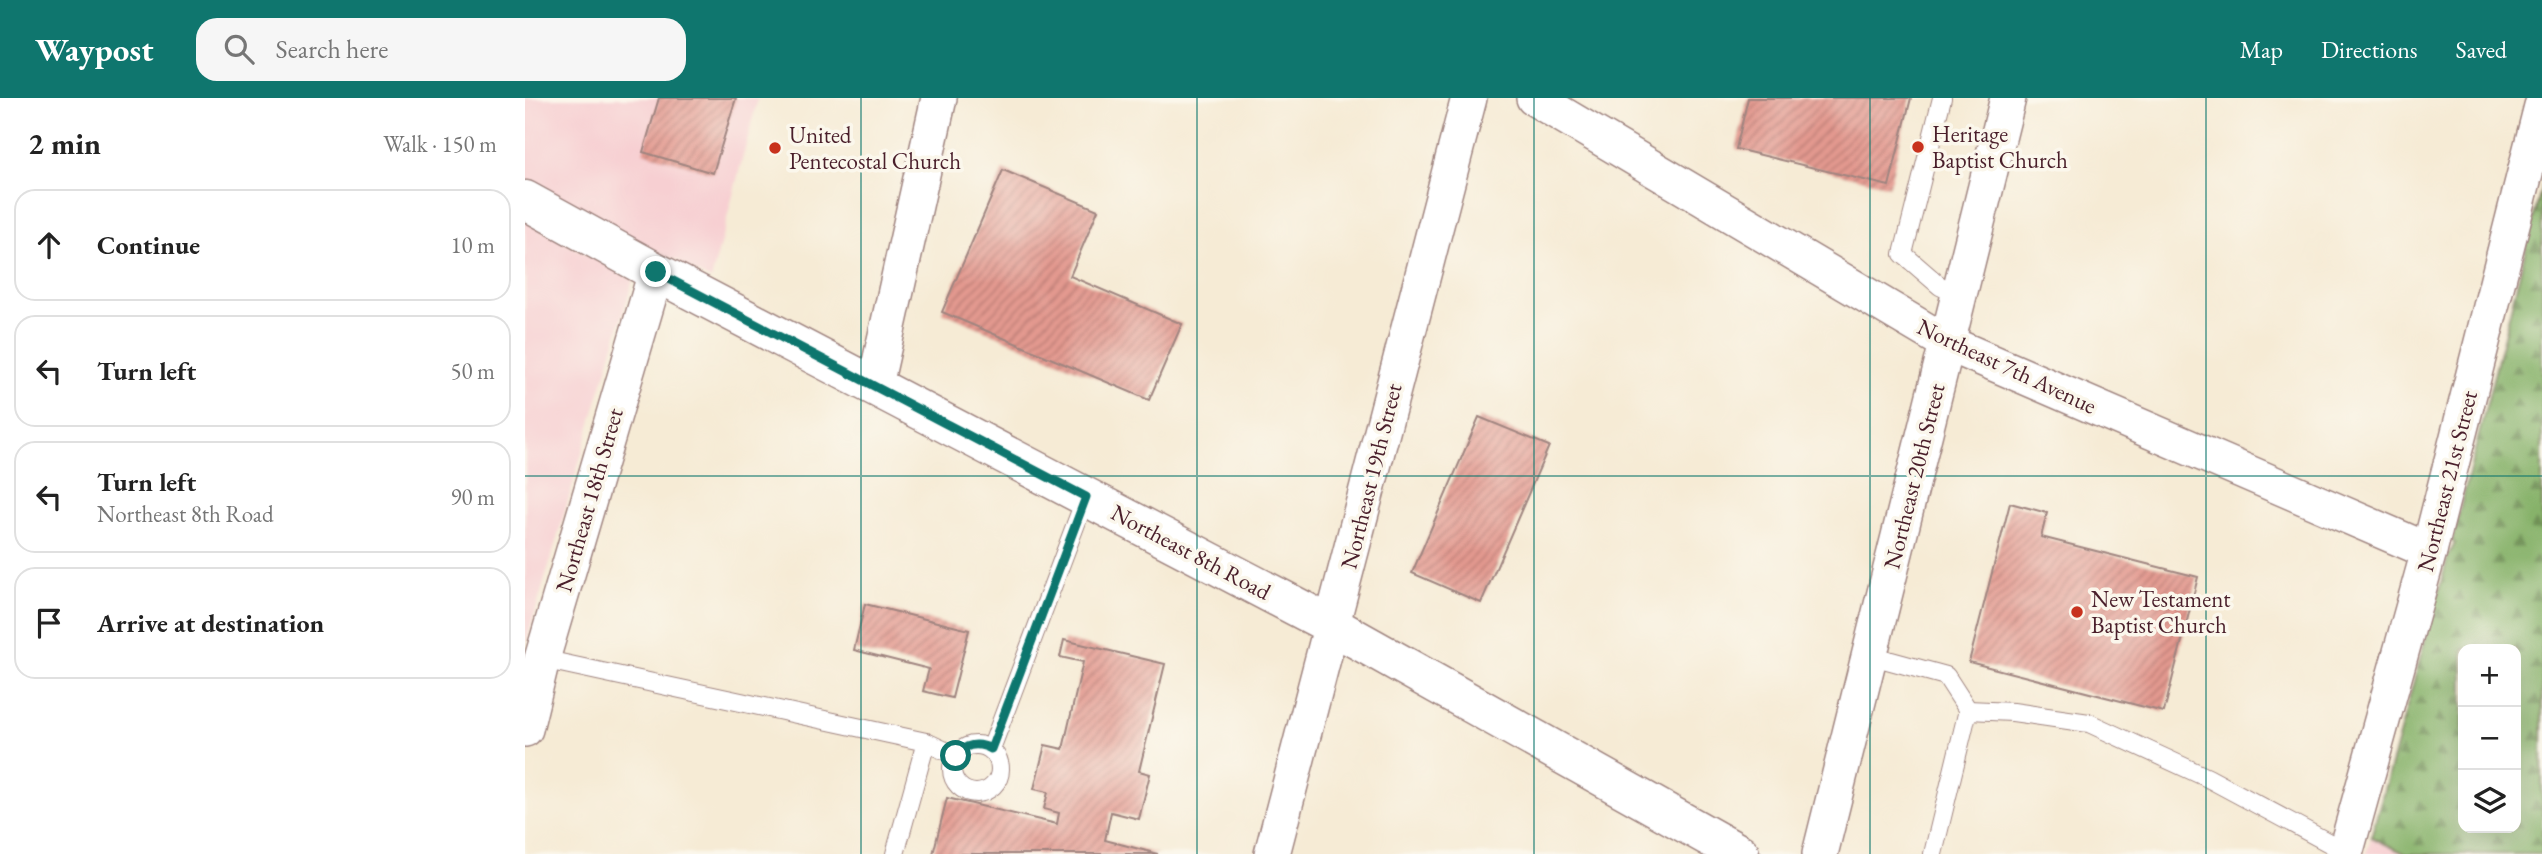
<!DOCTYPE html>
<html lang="en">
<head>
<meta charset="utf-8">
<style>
  :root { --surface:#fff; --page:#f6f6f6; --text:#222; --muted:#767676; --line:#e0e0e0; --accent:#0f766e }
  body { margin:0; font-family:"EB Garamond",serif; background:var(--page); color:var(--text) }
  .controls { position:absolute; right:21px; bottom:21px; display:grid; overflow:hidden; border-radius:14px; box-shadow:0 7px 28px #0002 }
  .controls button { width:63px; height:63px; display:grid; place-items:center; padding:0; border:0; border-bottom:2px solid var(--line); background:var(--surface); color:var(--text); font:35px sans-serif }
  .stop { position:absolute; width:21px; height:21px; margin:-16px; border:5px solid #0f766e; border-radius:50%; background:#fff }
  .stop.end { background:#0f766e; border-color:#fff; box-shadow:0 2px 7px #0008 }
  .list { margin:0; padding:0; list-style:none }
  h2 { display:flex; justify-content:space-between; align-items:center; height:91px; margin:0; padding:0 28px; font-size:30px }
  h2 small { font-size:23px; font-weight:400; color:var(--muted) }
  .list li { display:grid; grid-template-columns:46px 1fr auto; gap:21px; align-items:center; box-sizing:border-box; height:112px; margin:0 14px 14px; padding:0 14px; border:2px solid var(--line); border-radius:21px }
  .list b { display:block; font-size:26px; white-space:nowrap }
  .list p { margin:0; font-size:23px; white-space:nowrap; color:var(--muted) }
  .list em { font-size:23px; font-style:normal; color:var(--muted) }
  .icon { flex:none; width:38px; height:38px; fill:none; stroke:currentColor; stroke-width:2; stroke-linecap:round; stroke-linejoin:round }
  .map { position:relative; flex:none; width:2017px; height:756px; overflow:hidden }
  header { display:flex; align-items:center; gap:42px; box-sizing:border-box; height:98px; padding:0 35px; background:var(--accent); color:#fff }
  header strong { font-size:33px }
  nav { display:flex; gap:38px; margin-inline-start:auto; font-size:24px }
  .search { width:490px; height:63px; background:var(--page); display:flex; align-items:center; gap:18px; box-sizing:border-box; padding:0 24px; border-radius:21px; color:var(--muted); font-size:26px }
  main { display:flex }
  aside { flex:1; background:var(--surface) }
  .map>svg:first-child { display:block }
  .built { fill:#f7cfd2 }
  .forest { fill:url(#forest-firs); stroke:#68684a; stroke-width:2; fill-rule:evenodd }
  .building { fill:url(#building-hatch) }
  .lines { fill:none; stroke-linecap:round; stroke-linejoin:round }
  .service-casing { stroke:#a08580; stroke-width:20 }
  .minor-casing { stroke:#a08580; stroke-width:38 }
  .secondary-casing { stroke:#a08580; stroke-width:41 }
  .service { stroke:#fff; stroke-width:18 }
  .minor { stroke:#fff; stroke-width:35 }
  .secondary { stroke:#fff; stroke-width:38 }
  .route { stroke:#0f766e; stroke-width:9 }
  .grid { fill:none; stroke:#0f766e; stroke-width:2; stroke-opacity:0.55 }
  .poi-dot { fill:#c8321e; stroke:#fbf7ec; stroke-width:2.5 }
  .labels { text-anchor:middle; stroke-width:7; stroke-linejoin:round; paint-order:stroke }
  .poi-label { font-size:23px; fill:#4a1f2b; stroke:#fbf7ec; text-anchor:start }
  .street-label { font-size:23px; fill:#4a1f2b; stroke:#fbf7ec }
</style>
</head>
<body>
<header>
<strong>Waypost</strong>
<div class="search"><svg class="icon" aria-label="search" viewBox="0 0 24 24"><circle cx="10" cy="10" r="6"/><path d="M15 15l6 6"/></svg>Search here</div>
<nav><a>Map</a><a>Directions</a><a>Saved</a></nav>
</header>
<main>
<aside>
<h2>2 min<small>Walk · 150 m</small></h2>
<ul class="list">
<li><svg class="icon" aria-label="ahead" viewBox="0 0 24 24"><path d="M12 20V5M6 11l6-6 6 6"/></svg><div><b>Continue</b></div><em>10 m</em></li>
<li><svg class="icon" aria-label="left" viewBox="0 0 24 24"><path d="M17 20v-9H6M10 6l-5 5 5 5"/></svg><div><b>Turn left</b></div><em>50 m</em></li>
<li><svg class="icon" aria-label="left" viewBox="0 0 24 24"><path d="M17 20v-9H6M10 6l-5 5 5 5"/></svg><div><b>Turn left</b><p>Northeast 8th Road</p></div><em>90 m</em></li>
<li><svg class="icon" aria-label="arrive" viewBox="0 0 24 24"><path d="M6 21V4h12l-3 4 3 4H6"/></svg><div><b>Arrive at destination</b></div></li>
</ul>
</aside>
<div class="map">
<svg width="2017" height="756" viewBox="0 0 2017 756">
  <defs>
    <pattern id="forest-firs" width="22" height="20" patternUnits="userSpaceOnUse" patternTransform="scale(1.75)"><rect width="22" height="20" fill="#87b26a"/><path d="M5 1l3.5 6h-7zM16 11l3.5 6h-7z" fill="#709057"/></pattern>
    <pattern id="building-hatch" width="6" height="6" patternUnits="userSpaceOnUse" patternTransform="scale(1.75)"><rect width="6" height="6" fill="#e3998f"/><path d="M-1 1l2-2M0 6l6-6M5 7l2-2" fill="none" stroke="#ba7c75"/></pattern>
  </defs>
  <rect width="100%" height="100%" fill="#fbf7ec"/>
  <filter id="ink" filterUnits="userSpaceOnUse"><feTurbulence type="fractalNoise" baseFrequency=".0143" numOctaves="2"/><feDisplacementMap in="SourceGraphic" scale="14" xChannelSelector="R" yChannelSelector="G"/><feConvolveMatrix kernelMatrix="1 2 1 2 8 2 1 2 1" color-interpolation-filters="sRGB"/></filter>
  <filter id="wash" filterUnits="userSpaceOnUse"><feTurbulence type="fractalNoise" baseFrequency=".00686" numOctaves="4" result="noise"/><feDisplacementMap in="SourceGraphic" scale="28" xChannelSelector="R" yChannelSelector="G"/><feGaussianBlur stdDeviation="1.57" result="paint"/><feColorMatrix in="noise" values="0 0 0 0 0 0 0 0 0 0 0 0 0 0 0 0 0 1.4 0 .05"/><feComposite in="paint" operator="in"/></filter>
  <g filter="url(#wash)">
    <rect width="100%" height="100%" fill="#f6ebd5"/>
    <g class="built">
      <path d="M0 0H233L186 182 155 166V163L139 158 0 82Z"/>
      <path d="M0 122 108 182 0 549Z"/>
      <path d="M1846 739 1881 756H1841Z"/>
    </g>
    <path class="forest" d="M2017 87V756H1881L1846 739 1923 459 1930 445 1927 443ZM1938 551H1991V730H1938Z"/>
    <g id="blocks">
      <g class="building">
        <path d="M134 0H211L188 75 118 54Z"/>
        <path d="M1223 0H1386L1364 88 1211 51Z"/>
        <path d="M478 72 573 112 545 178 657 226 624 302 417 214Z"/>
        <path d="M954 319 1024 348 956 505 887 475Z"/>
        <path d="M1485 405 1522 415 1516 439 1673 479 1639 614 1444 564Z"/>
        <path d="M340 506 444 532 427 600 398 593 404 571 329 552Z"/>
        <path d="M539 542 640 566 614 673 625 676 614 721 586 714 580 742 633 756H408L422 700 532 726 534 715 519 711 523 694 509 691 520 647 538 651 558 564 535 559Z"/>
      </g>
    </g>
  </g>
  <g filter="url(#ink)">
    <use href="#blocks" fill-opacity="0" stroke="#a08580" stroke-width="2"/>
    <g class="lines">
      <defs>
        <g id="service">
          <path d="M1417 0 1378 156 1415 188 1434 197"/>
          <path d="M1344 557 1421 578 1443 612 1408 756"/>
          <path d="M17 561 401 644 431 658"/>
          <path d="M1443 612 1488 614 1564 625 1683 680 1821 754"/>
          <circle cx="451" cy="671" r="24"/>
          <path d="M466 651 561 399"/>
          <path d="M370 756 401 644"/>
        </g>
        <g id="minor">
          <path d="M1009 0 1422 245 1904 453"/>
          <path d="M350 287 414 0"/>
          <path d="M0 631 17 561 131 174"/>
          <path d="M747 756 944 0"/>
          <path d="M1295 756 1483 0"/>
          <path d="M1820 756 1904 453 2017 8"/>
        </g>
        <path id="secondary" d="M0 102 131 174 808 528 1215 756"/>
      </defs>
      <use href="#service" class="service-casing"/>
      <use href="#minor" class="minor-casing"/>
      <use href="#secondary" class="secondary-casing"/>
      <use href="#service" class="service"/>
      <use href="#minor" class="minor"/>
      <use href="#secondary" class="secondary"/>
    </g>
  </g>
  <g class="lines" filter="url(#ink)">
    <path class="route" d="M131 174 561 399 466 651C453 644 440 646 431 658"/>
  </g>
  <path class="grid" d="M336 0V756M672 0V756M1009 0V756M1345 0V756M1681 0V756M0 378H2017"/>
  <g class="poi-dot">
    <circle cx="1393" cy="49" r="7"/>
    <circle cx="250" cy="50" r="7"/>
    <circle cx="1552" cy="514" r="7"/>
  </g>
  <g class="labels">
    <g class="poi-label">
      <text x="1407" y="44">Heritage<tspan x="1407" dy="26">Baptist Church</tspan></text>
      <text x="264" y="45">United<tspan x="264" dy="26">Pentecostal Church</tspan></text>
      <text x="1566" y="509">New Testament<tspan x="1566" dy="26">Baptist Church</tspan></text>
    </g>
    <g class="street-label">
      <text transform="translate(1482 268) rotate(25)" y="8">Northeast 7th Avenue</text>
      <text transform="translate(846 378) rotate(-76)" y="8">Northeast 19th Street</text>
      <text transform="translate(1389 378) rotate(-76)" y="8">Northeast 20th Street</text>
      <text transform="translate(1922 383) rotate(-76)" y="8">Northeast 21st Street</text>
      <text transform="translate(64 402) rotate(-74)" y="8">Northeast 18th Street</text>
      <text transform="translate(666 454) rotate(28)" y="8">Northeast 8th Road</text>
    </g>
  </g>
</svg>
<div class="controls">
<button>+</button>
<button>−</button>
<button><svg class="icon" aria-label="layers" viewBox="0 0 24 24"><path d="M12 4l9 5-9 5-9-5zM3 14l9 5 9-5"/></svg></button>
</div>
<div class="stop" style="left:431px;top:658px"></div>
<div class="stop end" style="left:131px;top:174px"></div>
</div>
</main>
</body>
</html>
